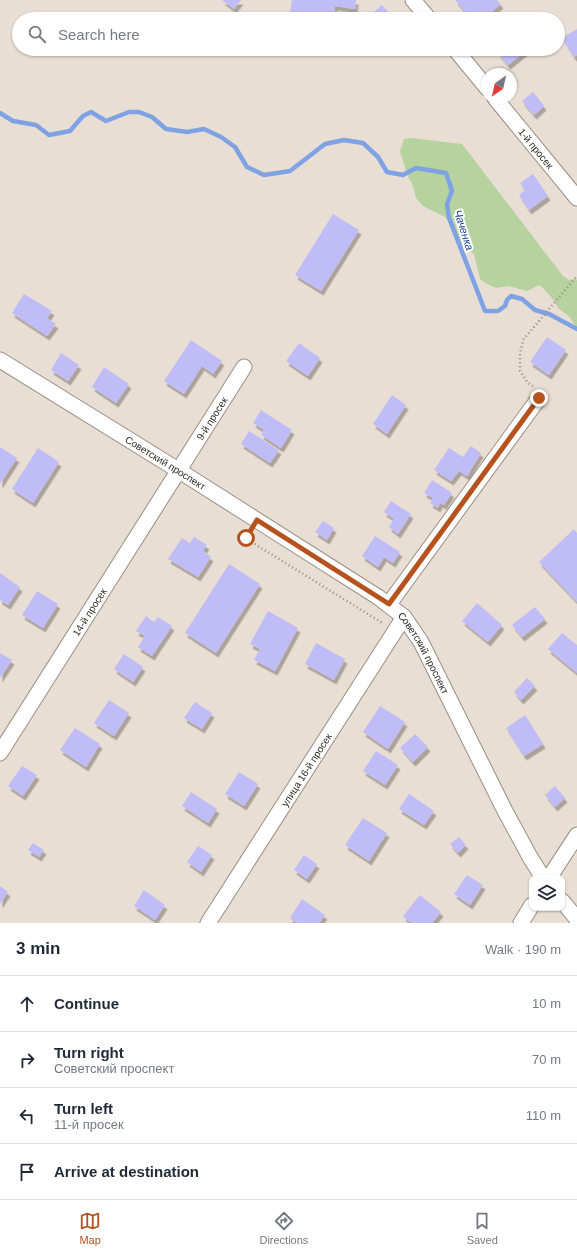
<!DOCTYPE html>
<html lang="en">
<head>
<meta charset="utf-8">
<style>
  :root { --surface:#fff; --page:#f6f6f7; --text:#1f2937; --muted:#747a83; --line:#e0e1e3; --accent:#b6521d }
  body { margin:0; font-family:Arial,sans-serif; background:var(--page); color:var(--text) }
  .controls { position:absolute; right:12px; bottom:12px; display:grid; overflow:hidden; border-radius:8px; box-shadow:0 1px 3px #0004 }
  .controls button { width:36px; height:36px; display:grid; place-items:center; padding:0; border:0; border-bottom:1px solid var(--line); background:var(--surface); color:var(--text); font:20px sans-serif }
  .compass { position:absolute; left:481px; top:68px; width:36px; height:36px; border-radius:50%; background:var(--surface); box-shadow:0 1px 3px #0004; rotate:214deg }
  .stop { position:absolute; width:12px; height:12px; margin:-9px; border:3px solid #b6521d; border-radius:50%; background:#fff }
  .stop.end { background:#b6521d; border-color:#fff; box-shadow:0 1px 4px #0008 }
  .list { margin:0; padding:0; list-style:none }
  h2 { display:flex; justify-content:space-between; align-items:center; height:52px; margin:0; padding:0 16px; font-size:17px }
  h2 small { font-size:13px; font-weight:400; color:var(--muted) }
  .list li { display:grid; grid-template-columns:26px 1fr auto; gap:12px; align-items:center; box-sizing:border-box; height:56px; padding:0 16px; border-top:1px solid var(--line) }
  .list b { display:block; font-size:15px; white-space:nowrap }
  .list p { margin:0; font-size:13px; white-space:nowrap; color:var(--muted) }
  .list em { font-size:13px; font-style:normal; color:var(--muted) }
  .icon { flex:none; width:22px; height:22px; fill:none; stroke:currentColor; stroke-width:2; stroke-linecap:round; stroke-linejoin:round }
  .map { position:relative; flex:none; width:577px; height:923px; overflow:hidden }
  .search { position:absolute; background:var(--surface); box-shadow:0 1px 3px #0004; left:12px; right:12px; top:12px; height:44px; display:flex; align-items:center; gap:10px; box-sizing:border-box; padding:0 14px; border-radius:22px; color:var(--muted); font-size:15px }
  .sheet { height:276px; background:var(--surface) }
  nav { display:flex; justify-content:space-around; align-items:center; box-sizing:border-box; height:56px; border-top:1px solid var(--line); background:var(--surface); font-size:11px; color:var(--muted) }
  nav a { display:grid; justify-items:center; gap:2px }
  nav .on { color:var(--accent) }
  .map>svg:first-child { display:block }
  .green { fill:#b5d29f }
  .lines { fill:none; stroke-linecap:round; stroke-linejoin:round }
  .stream { stroke:#7fa2e4; stroke-width:4.5 }
  .building { fill:#c0bcf8; filter:url(#shadow) }
  .minor-casing { stroke:#988e84; stroke-width:17 }
  .path { stroke:#938b83; stroke-width:2.5; stroke-dasharray:1 3; stroke-linecap:butt }
  .minor { stroke:#fff; stroke-width:15 }
  .route { stroke:#b6521d; stroke-width:5 }
  .labels { text-anchor:middle; stroke-width:4; stroke-linejoin:round; paint-order:stroke }
  .street-label { font-size:10px; fill:#2d2925; stroke:#fff }
  .water-label { font-size:11px; font-style:italic; fill:#204593; stroke:#fff }
</style>
</head>
<body>
<div class="map">
<svg width="577" height="923" viewBox="0 0 577 923">
  <defs>
    <filter id="shadow"><feDropShadow dx="2.5" dy="4.5" stdDeviation="0" flood-color="#0004"/></filter>
  </defs>
  <rect width="100%" height="100%" fill="#e9ded3"/>
  <path class="green" d="M411 138 462 144 563 276 569 280 575 279 577 280V329L569 316 559 309 552 298 544 289 539 285 527 291 509 286 496 288 485 283 480 279 474 254 460 243 453 233 449 221 445 217 423 206 416 198 413 186 407 174 400 151 404 139Z"/>
  <g class="lines">
    <path class="stream" d="M0 113 13 121 36 125 49 135 70 131 83 116 91 112 106 121 129 112H139L152 117 166 129 187 132 204 129 221 137 235 147 247 167 264 175 290 171 325 144 344 140 363 143 378 157 387 172 403 175 416 168 446 173 452 191 447 204 449 218 485 311H498L505 306 507 300 511 296 522 299 535 310 549 314 577 329"/>
  </g>
  <g class="building">
    <path d="M222 0H241L234 9Z"/>
    <path d="M292 0H356L355 9 335 6 333 19H289Z"/>
    <path d="M455 0H497L501 4 483 19H472Z"/>
    <path d="M382 5 394 19H370L368 17Z"/>
    <path d="M577 29V55L574 57 562 38Z"/>
    <path d="M503 49H528L508 65 498 53Z"/>
    <path d="M533 92 544 106 534 115 522 101Z"/>
    <path d="M533 174 548 196 529 210 519 195 525 190 520 183Z"/>
    <path d="M333 214 359 230 321 291 295 275Z"/>
    <path d="M24 294 52 311 47 318 56 324 47 336 12 313Z"/>
    <path d="M547 337 566 350 549 375 530 362Z"/>
    <path d="M191 340 222 361 213 374 202 366 184 394 164 381Z"/>
    <path d="M299 343 320 358 308 376 286 361Z"/>
    <path d="M61 353 79 365 68 381 51 370Z"/>
    <path d="M104 367 129 384 116 403 92 387Z"/>
    <path d="M392 395 406 405 387 434 373 424Z"/>
    <path d="M261 410 292 430 281 448 261 435 264 430 253 423Z"/>
    <path d="M249 431 279 450 270 463 241 444Z"/>
    <path d="M471 446 481 453 467 476 459 471 451 481 434 470 449 448 463 457Z"/>
    <path d="M0 447 17 458 0 484Z"/>
    <path d="M38 448 59 462 33 503 12 489Z"/>
    <path d="M432 480 452 493 444 505 440 503 438 508 430 503 433 498 424 493Z"/>
    <path d="M391 501 411 514 398 534 389 527 394 519 384 512Z"/>
    <path d="M323 521 334 528 327 540 315 532Z"/>
    <path d="M574 529 577 533V602L539 562Z"/>
    <path d="M375 536 400 552 393 563 384 557 378 567 362 556Z"/>
    <path d="M194 537 207 545 203 551 211 557 198 577 168 559 182 538 190 543Z"/>
    <path d="M229 564 260 584 216 653 185 633Z"/>
    <path d="M0 573 20 587 8 605 0 600Z"/>
    <path d="M37 591 58 604 43 628 22 615Z"/>
    <path d="M477 603 502 625 488 642 462 621Z"/>
    <path d="M535 607 545 619 522 637 512 625Z"/>
    <path d="M268 611 298 628 275 671 254 660 260 649 250 644Z"/>
    <path d="M146 616 154 622 158 617 172 626 152 656 138 647 145 636 136 631Z"/>
    <path d="M562 633 577 645V673L548 649Z"/>
    <path d="M316 643 345 659 334 680 305 664Z"/>
    <path d="M0 653 12 660 0 678Z"/>
    <path d="M124 654 143 667 133 682 114 669Z"/>
    <path d="M527 678 535 686 521 700 514 692Z"/>
    <path d="M109 700 129 713 114 736 94 723Z"/>
    <path d="M195 702 212 713 202 729 184 718Z"/>
    <path d="M380 706 405 722 388 749 363 732Z"/>
    <path d="M525 715 543 744 524 756 506 728Z"/>
    <path d="M75 728 100 744 86 767 60 750Z"/>
    <path d="M415 734 428 747 413 762 400 748Z"/>
    <path d="M376 751 398 765 385 785 363 771Z"/>
    <path d="M22 766 37 775 23 796 8 786Z"/>
    <path d="M239 772 258 784 244 806 225 794Z"/>
    <path d="M555 786 565 798 555 807 545 795Z"/>
    <path d="M191 792 217 809 208 823 182 806Z"/>
    <path d="M409 794 434 811 424 825 399 809Z"/>
    <path d="M363 818 387 833 369 861 345 845Z"/>
    <path d="M459 837 466 845 458 853 450 844Z"/>
    <path d="M33 843 44 850 39 857 28 850Z"/>
    <path d="M198 846 212 855 201 872 187 862Z"/>
    <path d="M304 855 317 864 307 879 294 870Z"/>
    <path d="M467 875 483 885 470 905 454 894Z"/>
    <path d="M0 886 8 892 0 904Z"/>
    <path d="M144 890 165 905 155 920 134 906Z"/>
    <path d="M420 895 441 912 432 923H411L403 916Z"/>
    <path d="M302 899 325 915 319 923H297L290 918Z"/>
  </g>
  <g class="lines">
    <defs>
      <g id="minor">
        <path d="M413 0 429 19"/>
        <path d="M455 49 487 88"/>
        <path id="s1" d="M495 98 577 198"/>
        <path id="s2" d="M0 360 178 470 378 597 404 617 421 642 505 811 530 857 543 878"/>
        <path d="M389 604 539 398"/>
        <path id="s3" d="M0 753 244 367"/>
        <path d="M549 878 577 835"/>
        <path d="M562 901 577 919"/>
        <path id="s4" d="M208 923 404 617"/>
        <path d="M521 923 532 905"/>
      </g>
    </defs>
    <use href="#minor" class="minor-casing"/>
    <g class="path">
      <path d="M533 386 528 383 520 371V354L523 340 577 276"/>
      <path d="M250 531 245 538 384 624"/>
    </g>
    <use href="#minor" class="minor"/>
  </g>
  <g class="lines">
    <path class="route" d="M246 538 257 520 389 604 539 398"/>
  </g>
  <g class="labels">
    <g class="street-label">
      <text dy="4" stroke="none"><textPath href="#s1" startOffset="65">1-й просек</textPath></text>
      <text dy="4" stroke="none"><textPath href="#s3" startOffset="396">9-й просек</textPath></text>
      <text dy="4" stroke="none"><textPath href="#s2" startOffset="195">Советский проспект</textPath></text>
      <text dy="4" stroke="none"><textPath href="#s3" startOffset="167">14-й просек</textPath></text>
      <text dy="4" stroke="none"><textPath href="#s2" startOffset="520">Советский проспект</textPath></text>
      <text dy="4" stroke="none"><textPath href="#s4" startOffset="182">улица 16-й просек</textPath></text>
    </g>
    <g class="water-label">
      <text transform="translate(464 230) rotate(72)" y="4">Чаченка</text>
    </g>
  </g>
</svg>
<div class="controls">
<button><svg class="icon" aria-label="layers" viewBox="0 0 24 24"><path d="M12 4l9 5-9 5-9-5zM3 14l9 5 9-5"/></svg></button>
</div>
<svg class="compass" viewBox="-18 -18 36 36"><path d="M0-13l5 13h-10z" fill="#e53935"/><path d="M0 13l5-13h-10z" fill="#747a83"/></svg>
<div class="stop" style="left:246px;top:538px"></div>
<div class="stop end" style="left:539px;top:398px"></div>
<div class="search"><svg class="icon" aria-label="search" viewBox="0 0 24 24"><circle cx="10" cy="10" r="6"/><path d="M15 15l6 6"/></svg>Search here</div>
</div>
<section class="sheet">
<h2>3 min<small>Walk · 190 m</small></h2>
<ul class="list">
<li><svg class="icon" aria-label="ahead" viewBox="0 0 24 24"><path d="M12 20V5M6 11l6-6 6 6"/></svg><div><b>Continue</b></div><em>10 m</em></li>
<li><svg class="icon" aria-label="right" viewBox="0 0 24 24"><path d="M7 20v-9h11M14 6l5 5-5 5"/></svg><div><b>Turn right</b><p>Советский проспект</p></div><em>70 m</em></li>
<li><svg class="icon" aria-label="left" viewBox="0 0 24 24"><path d="M17 20v-9H6M10 6l-5 5 5 5"/></svg><div><b>Turn left</b><p>11-й просек</p></div><em>110 m</em></li>
<li><svg class="icon" aria-label="arrive" viewBox="0 0 24 24"><path d="M6 21V4h12l-3 4 3 4H6"/></svg><div><b>Arrive at destination</b></div></li>
</ul>
</section>
<nav>
<a class="on"><svg class="icon" aria-label="map" viewBox="0 0 24 24"><path d="M3 6l6-2 6 2 6-2v14l-6 2-6-2-6 2zM9 4v14M15 6v14"/></svg>Map</a>
<a><svg class="icon" aria-label="directions" viewBox="0 0 24 24"><path d="M12 3l9 9-9 9-9-9zM9 14v-3h6M13 9l2 2-2 2"/></svg>Directions</a>
<a><svg class="icon" aria-label="saved" viewBox="0 0 24 24"><path d="M7 4h10v16l-5-4-5 4z"/></svg>Saved</a>
</nav>
</body>
</html>
